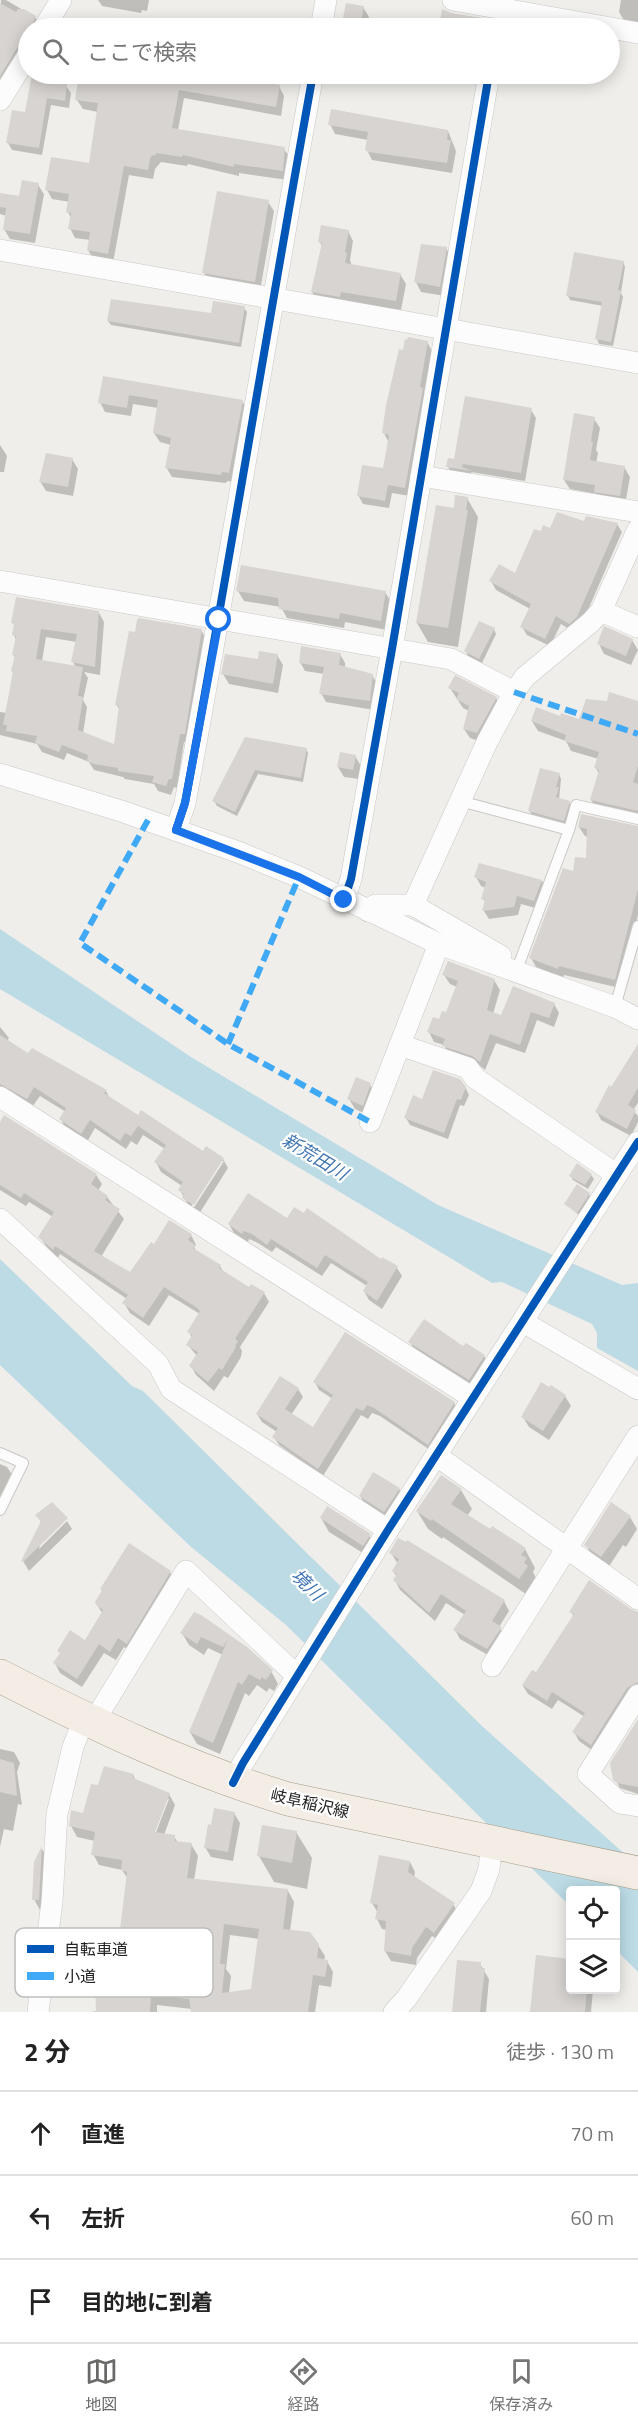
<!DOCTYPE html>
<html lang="ja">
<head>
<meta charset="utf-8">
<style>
  :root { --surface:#fff; --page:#f6f6f6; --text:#222; --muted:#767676; --line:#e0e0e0; --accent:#6a6968 }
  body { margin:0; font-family:"Titillium Web","Noto Sans JP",sans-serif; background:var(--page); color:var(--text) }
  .controls { position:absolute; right:18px; bottom:18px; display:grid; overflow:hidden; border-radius:6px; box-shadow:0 3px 15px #0003 }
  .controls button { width:54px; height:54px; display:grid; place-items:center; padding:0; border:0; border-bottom:2px solid var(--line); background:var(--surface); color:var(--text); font:30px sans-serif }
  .stop { position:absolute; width:18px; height:18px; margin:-14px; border:4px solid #1a73e8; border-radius:50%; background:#fff }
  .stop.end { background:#1a73e8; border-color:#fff; box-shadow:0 2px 6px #0008 }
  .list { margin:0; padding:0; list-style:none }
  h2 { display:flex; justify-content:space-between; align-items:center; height:78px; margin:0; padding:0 24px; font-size:26px }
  h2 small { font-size:20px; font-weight:400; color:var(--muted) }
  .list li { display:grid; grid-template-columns:39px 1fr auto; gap:18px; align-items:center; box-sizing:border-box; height:84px; padding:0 24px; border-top:2px solid var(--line) }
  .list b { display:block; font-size:22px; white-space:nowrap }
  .list em { font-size:20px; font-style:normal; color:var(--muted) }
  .icon { flex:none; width:33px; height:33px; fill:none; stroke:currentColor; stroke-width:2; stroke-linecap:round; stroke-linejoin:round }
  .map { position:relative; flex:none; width:638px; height:2012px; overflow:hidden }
  .search { position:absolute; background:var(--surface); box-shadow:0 3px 15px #0003; left:18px; right:18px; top:18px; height:66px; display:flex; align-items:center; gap:15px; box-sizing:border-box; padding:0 21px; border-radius:33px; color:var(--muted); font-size:22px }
  .sheet { height:330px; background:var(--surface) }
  nav { display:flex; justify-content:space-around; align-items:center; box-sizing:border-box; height:84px; border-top:2px solid var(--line); background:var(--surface); font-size:16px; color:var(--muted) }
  nav a { display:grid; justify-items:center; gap:3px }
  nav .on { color:var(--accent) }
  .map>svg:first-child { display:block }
  .water { fill:#bcdbe5 }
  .shadow { fill:#0003; fill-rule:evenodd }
  .building { fill:#d7d4d1; fill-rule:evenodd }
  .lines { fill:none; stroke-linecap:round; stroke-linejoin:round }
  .service-casing { stroke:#c9c8c6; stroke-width:12 }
  .minor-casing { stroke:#c9c8c6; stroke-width:22 }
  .primary-casing { stroke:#a79d86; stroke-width:34 }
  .service { stroke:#fdfcfc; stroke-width:10 }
  .minor { stroke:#fdfcfc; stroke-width:21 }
  .primary { stroke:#f3ede6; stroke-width:33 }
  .quiet { stroke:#3fa9f5; stroke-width:6; stroke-dasharray:12 6; stroke-linecap:butt }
  .cycleway-casing { stroke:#fff; stroke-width:11 }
  .cycleway { stroke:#0057b8; stroke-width:8 }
  .route { stroke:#1a73e8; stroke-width:8 }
  .labels { text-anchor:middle; stroke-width:4.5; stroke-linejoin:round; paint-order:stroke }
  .street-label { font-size:16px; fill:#222; stroke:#fff }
  .water-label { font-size:18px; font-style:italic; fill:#4276b2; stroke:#fff }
  .key { fill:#fff; stroke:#bdbdbd; stroke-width:1.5 }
  .key-label { font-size:16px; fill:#222 }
</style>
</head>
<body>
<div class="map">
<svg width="638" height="2012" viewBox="0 0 638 2012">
  <rect width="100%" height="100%" fill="#f0eeea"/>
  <g class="water">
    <path d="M0 929 191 1057 438 1205 622 1285 638 1283V1371L597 1348V1333L592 1324 502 1282 492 1283 0 989Z"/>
    <path d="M0 1259 132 1386 143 1391 482 1726 638 1866V1972L616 1950V1890H570V1906L286 1625 190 1546 0 1365Z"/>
  </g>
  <g class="shadow">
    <path d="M1 0H6L35 17 42 28H28V56L0 88Z"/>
    <path d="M98 0H149L147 11 142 10 141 13 102 6Z"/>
    <path d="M621 0H638V27L626 24 619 12Z"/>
    <path d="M347 4 363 7 369 17 367 28H343Z"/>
    <path d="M443 11 490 23 493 28H440Z"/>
    <path d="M33 74H55L53 84 66 86 71 93 69 108 51 105 42 155 12 150 8 143 26 114Z"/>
    <path d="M81 74H210L279 86 284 96 281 116 184 98 178 130 284 149 290 158 288 180 239 173V176L188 164 187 166 161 162 155 169 153 179 129 175 113 263 94 260 88 250 90 240 75 238 70 228 71 218 68 212 70 202 52 199 47 190 90 165 98 112 83 109 77 100Z"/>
    <path d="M330 124 448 131 456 151 452 173 372 160 367 150 368 140 335 134Z"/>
    <path d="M38 185 44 194 35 243 10 239 4 229 7 216 0 214V194L21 198Z"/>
    <path d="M268 202 274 211 260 291 210 283 204 273Z"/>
    <path d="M348 231 353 241 350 260 352 266 400 274 406 284 401 310 346 302H318L312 292 322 247 320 242Z"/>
    <path d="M446 248 452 258 445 296 421 292 416 282Z"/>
    <path d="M623 262 625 267 621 293 623 297 613 346 599 344 597 339 603 306 570 300 568 296Z"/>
    <path d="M244 308 247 312 241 347 111 325 108 321 212 315Z"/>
    <path d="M427 342 432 351 424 393 427 398 410 496 392 493 389 508 363 504 358 495 384 470 389 443 384 433 404 351Z"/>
    <path d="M104 377 242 401 248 411 234 482 227 481 226 483 172 477 166 467 171 445 160 442 154 433 158 408 133 404 131 416 105 412 100 402Z"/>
    <path d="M531 410 536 418 525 481 471 472 474 479 453 476 448 467Z"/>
    <path d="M594 419 600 428 596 450 598 453 596 463 624 467 630 477 625 505 601 501 597 494 570 489 564 480Z"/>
    <path d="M0 445 7 456 4 472H0Z"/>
    <path d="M72 459 78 469 73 496 46 491 40 481Z"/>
    <path d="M467 498 478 517 458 647 428 642 417 623 455 510Z"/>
    <path d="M585 523 617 524 622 532 581 626 574 632 561 624 550 646 527 635 522 627 530 609 496 590 491 581 516 575 541 533Z"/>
    <path d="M238 591 385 592 391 602 387 630 345 622 344 628 287 618 281 607 244 601Z"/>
    <path d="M99 613 104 622 100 675 84 672 88 678 83 700 87 707 83 734 116 746 120 711 117 705 201 630 206 639 189 743 184 742 177 788 174 787 171 795 158 791 154 784 125 779 123 777 94 770 89 762 67 753 64 760 42 752 37 744 0 735V712L7 713 15 658 13 654 16 640 14 635 15 627 13 623ZM46 637 77 642 73 662 76 668 42 661Z"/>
    <path d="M494 629 496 634 482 663 468 656 466 651Z"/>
    <path d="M632 640 638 650 631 665 604 654 599 644Z"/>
    <path d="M340 654 345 663V668L372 675 377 684 374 710 326 702 321 693 324 674 305 671 300 662Z"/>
    <path d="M277 655 283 665 278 693 229 684 223 674Z"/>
    <path d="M450 688 496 698 501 707 482 742 470 738 464 729 469 711 463 708Z"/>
    <path d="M638 703V819L597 810 591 800 599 774 596 768 599 759 571 751 566 741 538 731 532 721 561 718 580 721Z"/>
    <path d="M245 739 306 749 308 753 303 782 258 774 237 816 217 806 214 801Z"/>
    <path d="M355 756 361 766 359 779 344 777 338 767Z"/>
    <path d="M559 774 561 779 559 800 569 802 571 807 566 825 532 816 530 811Z"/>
    <path d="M579 827 638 828V915L620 988 564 975 563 978 536 967 531 958 588 860V837L585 836Z"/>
    <path d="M476 877 542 881 546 889 539 909 521 904 518 915 489 919 484 911 486 903 483 899 486 888 481 886Z"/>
    <path d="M444 975 494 980 500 990 493 1014 501 1017 554 1004 559 1013 554 1027 537 1020 525 1053 496 1043 485 1070 479 1065 449 1055 444 1045 434 1042 429 1032 447 1014 457 987 450 984Z"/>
    <path d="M0 1027 9 1038 7 1041 29 1055 106 1091 110 1099 139 1117 204 1153 223 1159 228 1168 199 1214 193 1209 224 1161H220L190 1208 180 1190 182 1186 161 1172 156 1162 165 1149 143 1135 137 1145 131 1141 126 1149 95 1128 87 1142 66 1129 61 1119 66 1112 40 1096 32 1107 0 1087Z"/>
    <path d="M638 1047V1103L633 1110 638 1116V1122L631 1136 601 1120 597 1112Z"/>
    <path d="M370 1085 376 1095 368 1115 355 1109 349 1099Z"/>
    <path d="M465 1087 469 1095 464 1106 460 1105 448 1139 410 1125 406 1118 423 1100Z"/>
    <path d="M0 1125 96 1175 102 1184 98 1191 107 1197 124 1219 101 1257 131 1274 154 1246 191 1235 196 1245 194 1247 197 1252 220 1266 224 1273 249 1289 264 1293 269 1302 240 1347 242 1351 241 1357 228 1378 224 1376 214 1391 196 1375 191 1366 197 1356 188 1345 192 1338 189 1332 200 1314 169 1295 149 1326 130 1313 124 1303 127 1299 60 1254 58 1258 46 1246 40 1237 53 1217 29 1202 26 1206 0 1190Z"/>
    <path d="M591 1175 594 1179 588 1189 573 1180 571 1176Z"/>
    <path d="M589 1194 591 1199 580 1216 566 1204Z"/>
    <path d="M229 1224 381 1262 383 1259 397 1268 402 1276 382 1309 369 1300 364 1291 367 1286 331 1263 322 1276 276 1247 272 1252 258 1243 249 1239 248 1242 234 1233Z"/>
    <path d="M410 1342 464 1348 466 1345 484 1356 488 1363 473 1386 414 1349Z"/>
    <path d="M315 1382 454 1403 459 1411 433 1452 380 1416 372 1413 368 1419 361 1415 323 1476 279 1445 274 1437 277 1432 262 1422 257 1414 298 1389 303 1397 291 1415 314 1430 333 1399 319 1390Z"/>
    <path d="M565 1396 571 1406 549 1440 529 1427 523 1417Z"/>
    <path d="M0 1464 7 1467 13 1476 0 1505Z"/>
    <path d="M399 1489 404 1499 390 1521 366 1506 360 1496Z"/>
    <path d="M461 1490 472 1509 467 1516 525 1549 535 1568 533 1572 536 1578 530 1597 443 1537 442 1539 428 1529 417 1511Z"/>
    <path d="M46 1507 48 1508 39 1549 67 1521 72 1529 29 1571 23 1561 41 1522 37 1515Z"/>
    <path d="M630 1517 637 1529 626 1547 623 1545 608 1568 593 1557 586 1545Z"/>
    <path d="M321 1518 369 1535 377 1549 371 1558 329 1532Z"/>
    <path d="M391 1553 504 1601 509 1611 499 1627 506 1637 493 1658 460 1639 455 1630 465 1615 446 1603 435 1621 400 1590 395 1580 397 1577 393 1571 398 1564Z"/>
    <path d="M170 1572 175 1582 132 1652 124 1647 116 1660 104 1653 82 1687 60 1673 55 1663 85 1642 103 1614 97 1605Z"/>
    <path d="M631 1611 638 1612V1693L596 1753 579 1741 574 1732 585 1717 558 1700 552 1709 528 1694 523 1686 536 1674 574 1617 571 1612Z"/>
    <path d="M195 1614 271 1671 278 1684 274 1691 269 1688 267 1692 257 1685 249 1696 245 1693 220 1754 197 1744 190 1732 223 1655 208 1648 204 1655 189 1645 182 1633Z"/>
    <path d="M638 1722V1794L620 1788 615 1779Z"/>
    <path d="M0 1749 14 1752 20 1763 17 1772 22 1805 18 1804 13 1831 4 1829 0 1847Z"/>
    <path d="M133 1775 136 1781 169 1794 175 1805 164 1835 174 1836 178 1843 191 1844 198 1856 194 1880 288 1891 294 1902 290 1931 318 1945 325 1956 324 1961H327L333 1972 331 1987 319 1985 315 2012H192V2009L157 2005V2012H92L97 2011 96 1985 89 1974 95 1956 121 1931 128 1879 122 1870 99 1865 93 1854 95 1841 77 1837 71 1826 84 1814 99 1787ZM166 1799H169L153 1840 151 1838ZM230 1935 259 1939 252 1991 229 1993 231 1976 226 1969ZM167 1946 192 1951 190 1971 163 1968Z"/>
    <path d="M234 1813 240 1823 233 1861 211 1857 205 1847 212 1827Z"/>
    <path d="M296 1832 312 1858 307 1889 274 1882 259 1856Z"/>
    <path d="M42 1849 50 1862 42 1914 34 1899 35 1862Z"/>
    <path d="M410 1862 415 1872 414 1877 453 1904 459 1914 440 1941 432 1936 417 1958 416 1965 391 1961 385 1951 387 1930 382 1929 377 1919 378 1913 372 1903Z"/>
    <path d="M537 1957 570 1960V1990H593L591 2012H532Z"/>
    <path d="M480 1964 489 1979 486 2012H453Z"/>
  </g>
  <g class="building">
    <path d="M0 3 16 12 18 9H24L36 16 31 28H28V36L24 43 17 48 0 76Z"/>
    <path d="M346 3 364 6 360 28H341Z"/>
    <path d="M442 9 451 13 507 22 506 28H439Z"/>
    <path d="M32 74H50L49 82 67 84 65 101 47 98 39 148 6 143 12 110 25 112Z"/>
    <path d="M79 74H216L280 85 276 107 179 90 172 128 285 147 283 171 234 164V167L183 155 182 157 156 153 155 156 152 155 150 159 148 170 124 166 108 254 87 250 90 232 68 229 71 213 66 212 69 194 45 190 51 157 89 163 98 103 75 100Z"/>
    <path d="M331 109 448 130 447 140H451L447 163 368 152 365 150 368 132 328 125Z"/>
    <path d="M22 180 39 183 30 234 3 230 6 208 0 207V193L19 196Z"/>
    <path d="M217 191 269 200 255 282 202 273Z"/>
    <path d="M321 225 349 230 345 252 347 253 345 263 401 273 396 301 341 292 340 297 311 292 322 243 318 242Z"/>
    <path d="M421 244 447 247 440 287 414 282Z"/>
    <path d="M574 252 624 261 618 290 621 291 611 342 595 339 602 302 566 296Z"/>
    <path d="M111 299 211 313 213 301 245 306 239 343 107 321Z"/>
    <path d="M408 337 428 341 420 387 423 388 405 488 388 485 385 501 357 496 362 465 383 468 389 435 382 433 386 405 399 349 403 350 405 339 407 340Z"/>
    <path d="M103 376 243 400 229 473 222 472 221 475 165 468 171 438 153 433 158 400 129 395 127 408 98 403Z"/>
    <path d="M465 396 532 408 521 473 463 464 462 467 472 471 446 467 448 458 454 459Z"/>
    <path d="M574 413 595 417 591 441 593 442 590 460 625 466 620 496 594 492 595 485 563 480Z"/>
    <path d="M46 453 73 458 68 487 39 482Z"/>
    <path d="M455 495 468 497 466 510H468L448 628 416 623 436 505 454 508Z"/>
    <path d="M557 512 584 521 586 516 618 523 577 617 569 624 556 616 545 639 520 627 531 604 489 581 499 564 515 573 534 529 541 531 543 525 550 528Z"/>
    <path d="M241 565 386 591 381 621 340 613 339 619 279 609 278 598 236 591Z"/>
    <path d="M16 597 99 611 95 667 71 662 77 634 41 629 36 659 83 667 78 696 83 697 78 730 114 744 119 706 115 705 129 631 135 632 137 620 139 618 202 629 185 734H180L172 779H169L166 786 152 782 154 776 118 771V768L94 764 87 761 88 755 62 745 59 752 35 743 37 736 6 731 7 725H3L13 672 11 671 15 655H12L16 636 12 635 14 624 11 623Z"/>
    <path d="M479 621 495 628 479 659 464 651Z"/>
    <path d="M604 626 633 639 626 656 597 644Z"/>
    <path d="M301 646 341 653 339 665 373 674 370 701 319 694 324 667 299 663Z"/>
    <path d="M259 651 278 654 273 684 221 674 225 654 258 659Z"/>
    <path d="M455 675 497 697 477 733 463 729 469 706 456 699 459 693 448 688Z"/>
    <path d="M609 692 638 701V766L633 782 638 784V811L590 800 599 770 594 768 599 752 564 741 566 735 531 721 536 707 560 716 561 713 579 719 586 699 607 701Z"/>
    <path d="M245 737 307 748 301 778 255 770 235 812 212 801Z"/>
    <path d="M340 752 356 755 353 770 337 767Z"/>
    <path d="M540 768 560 773 556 787H559L556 797 570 801 564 821 528 811Z"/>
    <path d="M581 814 638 826V889L615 980 559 966 558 969 529 958 563 868 573 871 575 857 586 858 587 829 578 827Z"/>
    <path d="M479 863 542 880 534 901 517 896 514 907 482 911 485 900 481 899 486 882 474 877Z"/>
    <path d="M448 961 495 979 487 1010 501 1015 513 986 555 1003 549 1018 531 1012 520 1045 490 1034 480 1062 472 1056 442 1046 445 1039 427 1032 433 1017 439 1019 442 1011 446 1012 458 981 442 975Z"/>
    <path d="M0 1035 28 1053 32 1048 107 1090 104 1093 138 1115 141 1110 203 1151 206 1146 224 1158 194 1205 182 1198 184 1194 178 1190 183 1182 154 1162 166 1145 138 1126 131 1136 125 1133 120 1141 90 1120 81 1134 59 1119 66 1108 34 1087 27 1099 0 1084Z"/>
    <path d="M638 1044V1088L628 1105 636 1110 627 1129 595 1112 609 1085 611 1087Z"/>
    <path d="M433 1070 460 1079 466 1087 461 1100 457 1099 444 1133 404 1118 413 1095 422 1099Z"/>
    <path d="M356 1077 371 1083 363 1106 347 1099Z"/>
    <path d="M4 1115 97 1174 91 1184 108 1196 105 1200 120 1209 94 1251 130 1272 151 1242 154 1244 169 1220 192 1234 188 1240 195 1245 193 1248 221 1265 219 1268 249 1287 251 1284 265 1292 235 1339 238 1341 235 1346 236 1347 222 1370 219 1368 208 1382 189 1366 198 1352 186 1345 192 1335 187 1332 200 1311 196 1307 164 1287 143 1318 122 1303 128 1295 55 1246 53 1250 51 1248 38 1237 54 1212 24 1193 21 1198 0 1185V1122Z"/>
    <path d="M577 1163 592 1174 585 1185 569 1176Z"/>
    <path d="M577 1184 590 1193 577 1213 564 1204Z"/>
    <path d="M248 1193 287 1218 294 1207 304 1213 307 1208 381 1259 382 1257 398 1266 377 1301 363 1291 368 1282 325 1255 317 1268 271 1239 267 1245 252 1234 244 1231 242 1234 228 1224Z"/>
    <path d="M424 1319 463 1346 466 1343 485 1355 469 1380 408 1342Z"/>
    <path d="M345 1332 455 1402 428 1445 374 1408 367 1405 363 1411 356 1408 318 1469 272 1437 278 1428 256 1414 280 1376 299 1388 285 1409 313 1427 333 1395 313 1382Z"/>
    <path d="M541 1382 549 1387 551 1385 566 1395 543 1431 521 1417Z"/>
    <path d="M373 1472 400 1488 384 1512 359 1496Z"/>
    <path d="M441 1475 462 1489 451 1504 490 1529 492 1526 526 1548 521 1555 527 1558 524 1563 528 1566 519 1579 432 1519 431 1521 416 1511Z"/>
    <path d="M52 1502 68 1518 23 1562 21 1561 41 1521 35 1515Z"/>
    <path d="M611 1502 631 1516 601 1557 584 1545Z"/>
    <path d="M327 1506 371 1534 363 1546 320 1518Z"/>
    <path d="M398 1538 406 1542 407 1540 505 1600 492 1621 502 1627 487 1649 453 1630 466 1611 441 1594 429 1613 393 1580 397 1574 392 1571 399 1559 389 1553Z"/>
    <path d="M129 1543 171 1571 127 1644 118 1638 110 1652 99 1644 77 1679 53 1663 60 1653 57 1651 70 1630 85 1640 103 1610 96 1605 95 1602 102 1590 100 1589Z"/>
    <path d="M589 1580 631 1609 638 1612V1682L627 1688 591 1745 572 1732 585 1713 552 1692 547 1701 522 1685 532 1670 536 1672 574 1614 569 1612Z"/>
    <path d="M194 1612 201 1615 247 1647 273 1670 266 1680 262 1677 260 1680 249 1674 242 1685 238 1682 213 1743 189 1732 228 1639 223 1647 201 1637 197 1644 180 1633Z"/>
    <path d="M638 1719V1787L617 1783 613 1780 610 1763Z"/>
    <path d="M0 1759 14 1763 17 1796 0 1792Z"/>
    <path d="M104 1766 134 1774 133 1778 170 1793 155 1832 175 1835V1841L192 1843 187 1878 288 1889 283 1929 310 1932 319 1944 317 1958 328 1960 325 1977 313 1975 308 2012H191L189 1999 151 1995 150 2012H96L95 1979H92L93 1975 88 1974 89 1954H94V1929L120 1930 127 1872 121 1870 122 1860 91 1855 95 1832 69 1826 71 1810 83 1813 91 1784 98 1785ZM224 1924 259 1929 251 1989 222 1993 225 1964H220ZM161 1935 191 1941 189 1969 156 1966Z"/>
    <path d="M214 1808 235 1812 228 1852 204 1848 208 1824 211 1825Z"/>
    <path d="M262 1825 297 1831 292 1863 257 1856Z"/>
    <path d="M42 1846 39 1900H32L34 1862Z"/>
    <path d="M379 1855 410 1861 408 1872 455 1903 434 1933 426 1927 412 1948 411 1956 384 1951 386 1921 375 1919 378 1905 370 1903Z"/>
    <path d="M536 1955 570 1959V1989H587L585 2012H530Z"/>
    <path d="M457 1960 481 1962V1968H485L480 2012H452Z"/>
  </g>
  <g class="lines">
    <defs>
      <g id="service">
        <path d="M460 801 569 830"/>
        <path d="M516 972 569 830 576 805 638 819"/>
        <path d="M615 1007 638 926"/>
        <path d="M0 1453 23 1463 0 1510"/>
      </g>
      <g id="minor">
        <path d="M453 0 638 33"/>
        <path d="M44 28 61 0"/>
        <path d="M321 28 326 0"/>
        <path d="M0 100 28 55"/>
        <path d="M0 250 638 363"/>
        <path d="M421 476 638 512"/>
        <path d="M0 581 451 659 514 692"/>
        <path d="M601 611 638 627"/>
        <path d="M0 774 121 811 238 852 299 877 439 944 615 1007 638 1019"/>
        <path d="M176 830 185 803C230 561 269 317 313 74"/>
        <path d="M344 900 351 879 392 649 489 74"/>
        <path d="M413 905 487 742 514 692 525 677 591 622 601 611 638 529"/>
        <path d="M368 911 375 905H413L501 956"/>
        <path d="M400 1045 468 1068 475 1078 617 1175"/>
        <path d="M0 1097 473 1398"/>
        <path d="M370 1122 439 944"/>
        <path d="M0 1219 158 1364 171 1389 388 1530"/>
        <path d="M523 1322 638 1389"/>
        <path d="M437 1456 638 1599"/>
        <path d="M492 1666 638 1436"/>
        <path d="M638 1695 588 1774 620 1803 638 1806"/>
        <path d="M93 1723 186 1571 297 1676"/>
        <path d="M233 1783 243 1763 388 1530 638 1142"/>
        <path d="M38 2012 52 1902 57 1814 73 1747 84 1719"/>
        <path d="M394 2012 406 1999 481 1891 489 1869 492 1842"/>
      </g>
      <path id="primary" d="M0 1676C93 1724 188 1769 288 1799L638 1873"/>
    </defs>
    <use href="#service" class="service-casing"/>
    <use href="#minor" class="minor-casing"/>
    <use href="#primary" class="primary-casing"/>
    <use href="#service" class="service"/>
    <use href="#minor" class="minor"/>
    <use href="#primary" class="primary"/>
    <g class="quiet">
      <path d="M514 692 638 734"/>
      <path d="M148 820 80 943 228 1044 370 1122"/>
      <path d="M228 1044 299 877"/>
    </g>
    <defs>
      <g id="cycleway">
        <path d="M176 830 185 803C230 561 269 317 313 74"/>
        <path d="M344 900 351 879 392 649 489 74"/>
        <path d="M233 1783 243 1763 388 1530 638 1142"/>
      </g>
    </defs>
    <use href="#cycleway" class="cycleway-casing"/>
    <use href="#cycleway" class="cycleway"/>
  </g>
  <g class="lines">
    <path class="route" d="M219 620 185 803 176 830 299 877 344 900"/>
  </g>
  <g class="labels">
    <g class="street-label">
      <text transform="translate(310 1803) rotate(13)" y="6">岐阜稲沢線</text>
    </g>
    <g class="water-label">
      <text transform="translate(315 1157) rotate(31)" y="6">新荒田川</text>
      <text transform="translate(307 1585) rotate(44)" y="6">境川</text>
    </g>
  </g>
  <rect x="15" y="1928" width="198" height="69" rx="9" class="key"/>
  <rect x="27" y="1945" width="27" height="8" fill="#0057b8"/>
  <rect x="27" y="1972" width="27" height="8" fill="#3fa9f5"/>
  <g class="key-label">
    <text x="64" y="1955">自転車道</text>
    <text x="64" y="1982">小道</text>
  </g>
</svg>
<div class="controls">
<button><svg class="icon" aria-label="locate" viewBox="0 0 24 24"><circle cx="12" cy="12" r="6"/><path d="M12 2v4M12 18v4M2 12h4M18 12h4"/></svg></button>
<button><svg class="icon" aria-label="layers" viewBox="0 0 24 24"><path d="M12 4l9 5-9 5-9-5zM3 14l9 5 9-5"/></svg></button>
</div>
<div class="stop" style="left:219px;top:620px"></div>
<div class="stop end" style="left:344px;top:900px"></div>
<div class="search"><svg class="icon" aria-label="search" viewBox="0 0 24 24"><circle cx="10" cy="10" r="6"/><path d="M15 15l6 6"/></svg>ここで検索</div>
</div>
<section class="sheet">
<h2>2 分<small>徒歩 · 130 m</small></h2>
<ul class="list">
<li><svg class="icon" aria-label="ahead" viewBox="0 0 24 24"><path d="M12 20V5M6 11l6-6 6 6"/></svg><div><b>直進</b></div><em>70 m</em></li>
<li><svg class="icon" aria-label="left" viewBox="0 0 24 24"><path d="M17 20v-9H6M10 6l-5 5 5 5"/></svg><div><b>左折</b></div><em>60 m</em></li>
<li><svg class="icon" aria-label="arrive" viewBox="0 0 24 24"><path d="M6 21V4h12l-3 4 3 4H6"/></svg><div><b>目的地に到着</b></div></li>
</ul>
</section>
<nav>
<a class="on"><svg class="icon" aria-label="map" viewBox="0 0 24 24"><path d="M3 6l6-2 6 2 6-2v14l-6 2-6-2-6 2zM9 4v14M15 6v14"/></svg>地図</a>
<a><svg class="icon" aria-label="directions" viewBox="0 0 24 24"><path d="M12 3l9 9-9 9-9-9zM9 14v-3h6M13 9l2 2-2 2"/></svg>経路</a>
<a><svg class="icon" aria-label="saved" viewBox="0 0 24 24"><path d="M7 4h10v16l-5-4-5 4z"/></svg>保存済み</a>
</nav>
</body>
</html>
